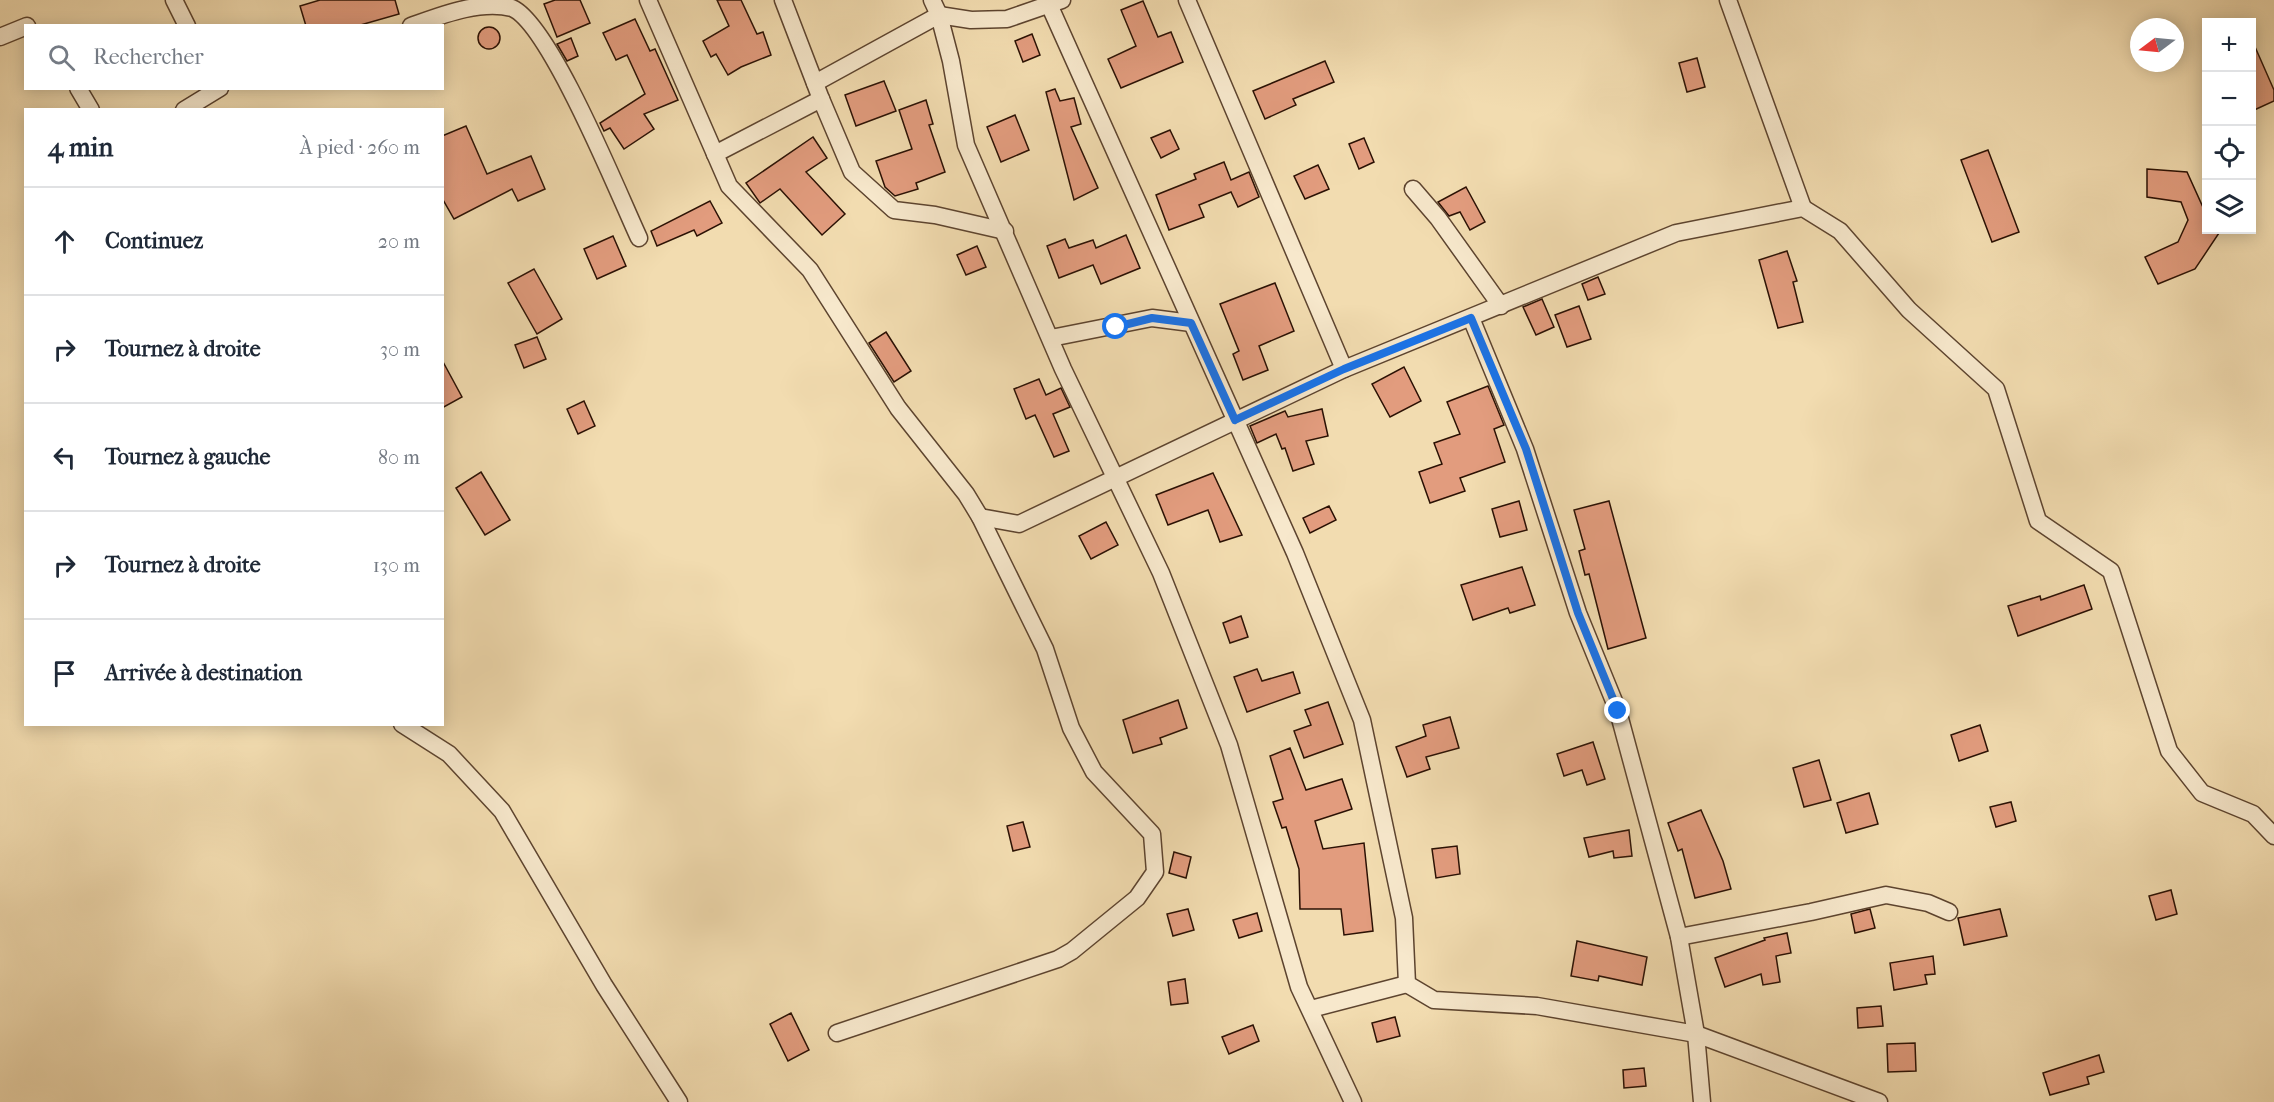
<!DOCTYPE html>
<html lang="fr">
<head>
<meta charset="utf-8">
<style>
  :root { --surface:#fff; --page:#f2f2f3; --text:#1f2937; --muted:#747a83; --line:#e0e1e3 }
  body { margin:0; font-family:"IM FELL French Canon",serif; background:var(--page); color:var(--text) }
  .controls { position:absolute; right:18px; top:18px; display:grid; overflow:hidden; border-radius:0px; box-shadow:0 3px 15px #0003 }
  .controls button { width:54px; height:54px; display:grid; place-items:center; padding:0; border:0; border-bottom:2px solid var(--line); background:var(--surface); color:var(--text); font:30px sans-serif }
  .compass { position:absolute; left:2130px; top:18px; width:54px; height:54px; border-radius:50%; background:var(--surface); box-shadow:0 3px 15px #0003; rotate:254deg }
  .stop { position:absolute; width:18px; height:18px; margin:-14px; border:4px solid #1a73e8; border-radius:50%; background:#fff }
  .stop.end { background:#1a73e8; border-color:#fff; box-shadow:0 2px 6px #0008 }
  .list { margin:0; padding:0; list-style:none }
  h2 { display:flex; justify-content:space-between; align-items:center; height:78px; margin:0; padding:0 24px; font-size:26px }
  h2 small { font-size:20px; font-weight:400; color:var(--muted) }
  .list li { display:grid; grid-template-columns:39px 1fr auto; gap:18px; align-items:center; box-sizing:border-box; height:108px; padding:0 24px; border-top:2px solid var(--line) }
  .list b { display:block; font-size:22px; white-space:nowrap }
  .list em { font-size:20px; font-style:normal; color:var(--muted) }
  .icon { flex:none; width:33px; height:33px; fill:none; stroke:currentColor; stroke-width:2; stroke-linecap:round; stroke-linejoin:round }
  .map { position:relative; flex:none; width:2274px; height:1102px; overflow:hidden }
  .search { position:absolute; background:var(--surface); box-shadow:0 3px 15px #0003; left:24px; top:24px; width:420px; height:66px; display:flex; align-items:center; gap:15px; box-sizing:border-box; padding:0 21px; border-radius:0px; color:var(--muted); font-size:22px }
  .panel { position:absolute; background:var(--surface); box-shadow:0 3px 15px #0003; left:24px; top:108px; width:420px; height:618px; border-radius:0px }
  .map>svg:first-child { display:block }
  .building { fill:#e29c7e; stroke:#2b1104; stroke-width:1.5 }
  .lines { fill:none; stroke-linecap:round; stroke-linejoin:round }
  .minor-casing { stroke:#5d442f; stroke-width:19 }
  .minor { stroke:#f7e8cc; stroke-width:16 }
  .route { stroke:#1a73e8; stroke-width:8 }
</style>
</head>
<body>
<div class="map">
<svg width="2274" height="1102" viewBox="0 0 2274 1102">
  <rect width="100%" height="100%" fill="#f2dcb0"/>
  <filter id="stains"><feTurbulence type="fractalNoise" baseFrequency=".00333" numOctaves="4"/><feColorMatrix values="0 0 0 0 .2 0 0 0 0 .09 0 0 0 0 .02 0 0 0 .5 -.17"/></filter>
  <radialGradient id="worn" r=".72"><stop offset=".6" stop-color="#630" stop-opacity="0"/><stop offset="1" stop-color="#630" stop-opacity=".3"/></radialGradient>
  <g class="building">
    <path d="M320 0H395L399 14 357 26H306L300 6Z"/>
    <path d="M555 0H580L590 23 557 37 544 4Z"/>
    <path d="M717 0H741L757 34 763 32 771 55 741 67 728 75 716 54 711 57 703 41 729 26Z"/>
    <path d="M1143 1 1158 37 1171 32 1183 62 1121 88 1108 59 1136 46 1121 10Z"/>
    <path d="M635 19 650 51 655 49 678 100 644 114 654 129 624 149 610 128 604 131 600 123 645 94 627 55 616 60 603 33Z"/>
    <circle cx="489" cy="38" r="11"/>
    <path d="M1032 34 1040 55 1023 62 1015 41Z"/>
    <path d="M571 38 578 56 567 61 557 44Z"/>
    <path d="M2252 40 2274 90V101L2252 111Z"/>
    <path d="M1697 58 1705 87 1687 92 1679 63Z"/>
    <path d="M1325 61 1334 82 1293 99 1296 105 1265 119 1253 91Z"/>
    <path d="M884 81 896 111 856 126 845 95Z"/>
    <path d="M1055 89 1060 101 1074 98 1081 124 1071 127 1098 188 1074 200 1046 92Z"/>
    <path d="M926 100 933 124 929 125 945 172 916 183 918 189 895 196 885 187 876 161 912 149 899 110Z"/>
    <path d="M1015 115 1029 150 1001 162 987 127Z"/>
    <path d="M466 126 487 174 531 156 545 189 518 201 512 189 454 219 442 198V136Z"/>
    <path d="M1170 130 1179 149 1161 158 1151 138Z"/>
    <path d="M813 137 827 158 806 172 845 214 822 235 780 189 760 203 746 183Z"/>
    <path d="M1364 138 1374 162 1359 169 1349 144Z"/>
    <path d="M1988 150 2019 232 1992 242 1961 160Z"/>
    <path d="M1224 162 1231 180 1249 172 1259 197 1238 207 1231 192 1199 205 1204 217 1169 230 1156 195 1196 179 1194 174Z"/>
    <path d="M1318 165 1329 189 1305 199 1294 176Z"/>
    <path d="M2147 169 2187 172 2206 214V230H2221L2195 269 2158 284 2145 257 2178 242 2188 220 2181 202 2147 197Z"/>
    <path d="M1466 187 1485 222 1470 230 1460 212 1449 216 1438 202Z"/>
    <path d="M710 201 722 223 697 236 694 230 657 246 651 231Z"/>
    <path d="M1126 235 1140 268 1101 284 1093 265 1059 278 1047 246 1065 239 1069 248 1093 240 1096 248Z"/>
    <path d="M613 236 626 266 597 279 584 249Z"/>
    <path d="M977 246 986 267 966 275 957 255Z"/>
    <path d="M1787 251 1797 281 1793 282 1803 322 1778 328 1759 260Z"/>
    <path d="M534 269 562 319 537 334 508 283Z"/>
    <path d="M1598 277 1605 294 1588 300 1582 284Z"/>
    <path d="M1275 283 1294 331 1259 346 1268 370 1243 380 1233 354 1239 351 1220 304Z"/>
    <path d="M1542 299 1554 327 1536 335 1523 307Z"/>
    <path d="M1579 306 1591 339 1567 347 1555 315Z"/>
    <path d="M886 332 911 371 894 382 869 343Z"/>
    <path d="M537 337 546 359 524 368 515 345Z"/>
    <path d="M442 360 462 397 442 408Z"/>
    <path d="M1404 367 1421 401 1390 417 1372 384Z"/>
    <path d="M1039 379 1046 395 1061 388 1070 407 1053 414 1069 451 1054 457 1035 415 1026 419 1014 389Z"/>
    <path d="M1488 386 1504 425 1494 429 1505 462 1460 478 1465 491 1430 503 1419 472 1442 464 1434 443 1460 434 1447 402Z"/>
    <path d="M584 401 595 426 578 434 567 409Z"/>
    <path d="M1322 409 1328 436 1306 441 1314 464 1293 471 1285 448 1282 449 1276 434 1257 443 1250 426 1285 411 1288 417Z"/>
    <path d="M481 472 510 520 485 535 456 488Z"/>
    <path d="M1213 473 1242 535 1220 542 1208 510 1168 525 1156 495Z"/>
    <path d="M1519 501 1527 530 1500 537 1492 509Z"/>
    <path d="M1609 501 1646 638 1608 649 1589 574 1585 575 1579 551 1585 549 1574 510Z"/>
    <path d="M1329 506 1336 520 1310 533 1303 518Z"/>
    <path d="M1106 522 1118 545 1091 559 1079 536Z"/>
    <path d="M1522 567 1535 605 1510 613 1508 608 1473 620 1461 585Z"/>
    <path d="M2084 585 2092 609 2018 636 2008 606 2040 596 2041 600Z"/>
    <path d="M1241 616 1248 637 1230 643 1223 623Z"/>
    <path d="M1257 669 1262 681 1293 672 1300 693 1247 712 1234 677Z"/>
    <path d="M1178 700 1187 728 1160 738 1162 744 1133 753 1123 720Z"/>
    <path d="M1328 702 1343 744 1304 758 1294 731 1311 725 1305 710Z"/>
    <path d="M1450 717 1459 748 1426 757 1430 769 1407 777 1396 747 1426 736 1423 725Z"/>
    <path d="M1980 725 1988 751 1959 761 1951 735Z"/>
    <path d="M1593 742 1605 779 1587 785 1582 770 1564 776 1557 754Z"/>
    <path d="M1290 748 1306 790 1342 779 1352 809 1315 821 1323 849 1364 843 1373 931 1344 935 1341 909H1300L1299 869 1286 827 1282 828 1273 802 1283 799 1270 756Z"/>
    <path d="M1819 760 1831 800 1804 807 1793 768Z"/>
    <path d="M1869 793 1878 824 1846 833 1837 803Z"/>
    <path d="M2011 802 2016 821 1996 827 1990 807Z"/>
    <path d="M1701 810 1723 861 1731 889 1695 898 1682 849 1678 851 1668 823Z"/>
    <path d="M1023 822 1030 847 1013 851 1007 826Z"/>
    <path d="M1629 830 1632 856 1614 858 1613 851 1589 857 1584 838Z"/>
    <path d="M1457 846 1460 874 1436 878 1432 849Z"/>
    <path d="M1174 852 1191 857 1186 878 1169 873Z"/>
    <path d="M2171 890 2177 914 2156 920 2149 896Z"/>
    <path d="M1188 909 1194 930 1173 936 1167 914Z"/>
    <path d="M1870 909 1875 928 1855 933 1851 914Z"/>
    <path d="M2000 909 2007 936 1964 945 1958 918Z"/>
    <path d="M1257 913 1262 931 1239 938 1233 920Z"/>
    <path d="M1787 933 1791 953 1776 956 1780 982 1763 985 1761 974 1725 987 1715 958 1765 940 1764 938Z"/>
    <path d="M1577 941 1647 957 1642 985 1599 976 1598 981 1571 976Z"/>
    <path d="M1933 956 1935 974 1925 975 1927 984 1894 990 1890 963Z"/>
    <path d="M1185 979 1188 1003 1171 1005 1168 982Z"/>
    <path d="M1881 1006 1883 1026 1858 1028 1857 1008Z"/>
    <path d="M791 1013 809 1050 788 1061 770 1024Z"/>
    <path d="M1395 1017 1400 1036 1377 1042 1372 1023Z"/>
    <path d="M1253 1025 1259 1041 1229 1054 1222 1037Z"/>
    <path d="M1915 1043 1916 1071 1888 1072 1887 1044Z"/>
    <path d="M2099 1055 2104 1072 2087 1077 2089 1084 2050 1095 2043 1073Z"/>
    <path d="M1644 1068 1646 1086 1624 1088 1623 1070Z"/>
  </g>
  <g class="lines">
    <defs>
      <g id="minor">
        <path d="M174 0 187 26"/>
        <path d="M648 0 729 186 810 270 898 408 966 494 980 517 1045 649 1071 728 1094 772 1152 834 1155 872 1137 898 1072 951 1058 959 837 1033"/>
        <path d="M783 0 821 99 852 172 894 210 935 215 1005 231"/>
        <path d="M932 0 939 15 951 61 966 145 1063 369 1161 573 1229 745 1299 987 1353 1102"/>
        <path d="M1047 0 1295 553 1362 720 1404 918 1407 984 1434 1000 1537 1006 1696 1034 1879 1102"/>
        <path d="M1187 0 1344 369"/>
        <path d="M1728 0 1803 208"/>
        <path d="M411 26C442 15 480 0 512 8 550 24 619 195 639 238"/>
        <path d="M0 37 27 26"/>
        <path d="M815 83 939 15 971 20 1007 19 1062 0"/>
        <path d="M78 88 91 110"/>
        <path d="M184 110 220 88"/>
        <path d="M715 154 821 99"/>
        <path d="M1413 189 1438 218 1501 306"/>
        <path d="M1471 318 1525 449 1578 613 1618 711 1679 937 1696 1034 1702 1102"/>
        <path d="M1051 338 1152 318 1191 323"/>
        <path d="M980 517 1019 524 1344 369 1676 233 1803 208 1840 231 1909 310 1996 389 2038 521 2111 571 2169 751 2202 793 2253 814 2274 836"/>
        <path d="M402 724 449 754 502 811 604 985 679 1102"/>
        <path d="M1679 937 1811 912 1886 895 1928 903 1949 912"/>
        <path d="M1311 1009 1407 984"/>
      </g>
    </defs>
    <use href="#minor" class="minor-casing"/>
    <use href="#minor" class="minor"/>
  </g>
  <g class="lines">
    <path class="route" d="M1116 327 1152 318 1191 323 1235 420 1344 369 1471 318 1526 449 1578 613 1618 711"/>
  </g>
  <rect width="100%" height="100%" filter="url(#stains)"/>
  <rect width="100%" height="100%" fill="url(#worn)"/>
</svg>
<div class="controls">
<button>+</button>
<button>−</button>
<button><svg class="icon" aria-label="locate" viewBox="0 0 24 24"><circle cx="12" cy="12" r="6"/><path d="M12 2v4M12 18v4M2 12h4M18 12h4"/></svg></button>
<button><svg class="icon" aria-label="layers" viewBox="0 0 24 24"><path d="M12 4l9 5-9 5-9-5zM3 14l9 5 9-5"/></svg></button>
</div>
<svg class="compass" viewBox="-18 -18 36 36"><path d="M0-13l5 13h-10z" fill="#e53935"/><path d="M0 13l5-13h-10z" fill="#747a83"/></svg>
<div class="stop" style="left:1116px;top:327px"></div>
<div class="stop end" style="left:1618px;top:711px"></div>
<div class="search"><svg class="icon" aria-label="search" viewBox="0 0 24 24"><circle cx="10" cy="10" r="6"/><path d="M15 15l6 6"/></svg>Rechercher</div>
<section class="panel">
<h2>4 min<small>À pied · 260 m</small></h2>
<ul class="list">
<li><svg class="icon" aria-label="ahead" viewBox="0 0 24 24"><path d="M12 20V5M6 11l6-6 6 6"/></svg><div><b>Continuez</b></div><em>20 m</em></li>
<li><svg class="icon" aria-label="right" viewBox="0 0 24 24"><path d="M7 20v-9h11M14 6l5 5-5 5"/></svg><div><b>Tournez à droite</b></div><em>30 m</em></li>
<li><svg class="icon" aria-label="left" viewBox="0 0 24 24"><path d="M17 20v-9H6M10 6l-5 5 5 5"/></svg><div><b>Tournez à gauche</b></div><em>80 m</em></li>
<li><svg class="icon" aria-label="right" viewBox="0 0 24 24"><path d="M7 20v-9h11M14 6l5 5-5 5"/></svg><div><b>Tournez à droite</b></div><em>130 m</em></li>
<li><svg class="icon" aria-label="arrive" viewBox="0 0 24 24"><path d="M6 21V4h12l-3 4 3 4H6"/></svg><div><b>Arrivée à destination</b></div></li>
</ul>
</section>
</div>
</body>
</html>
